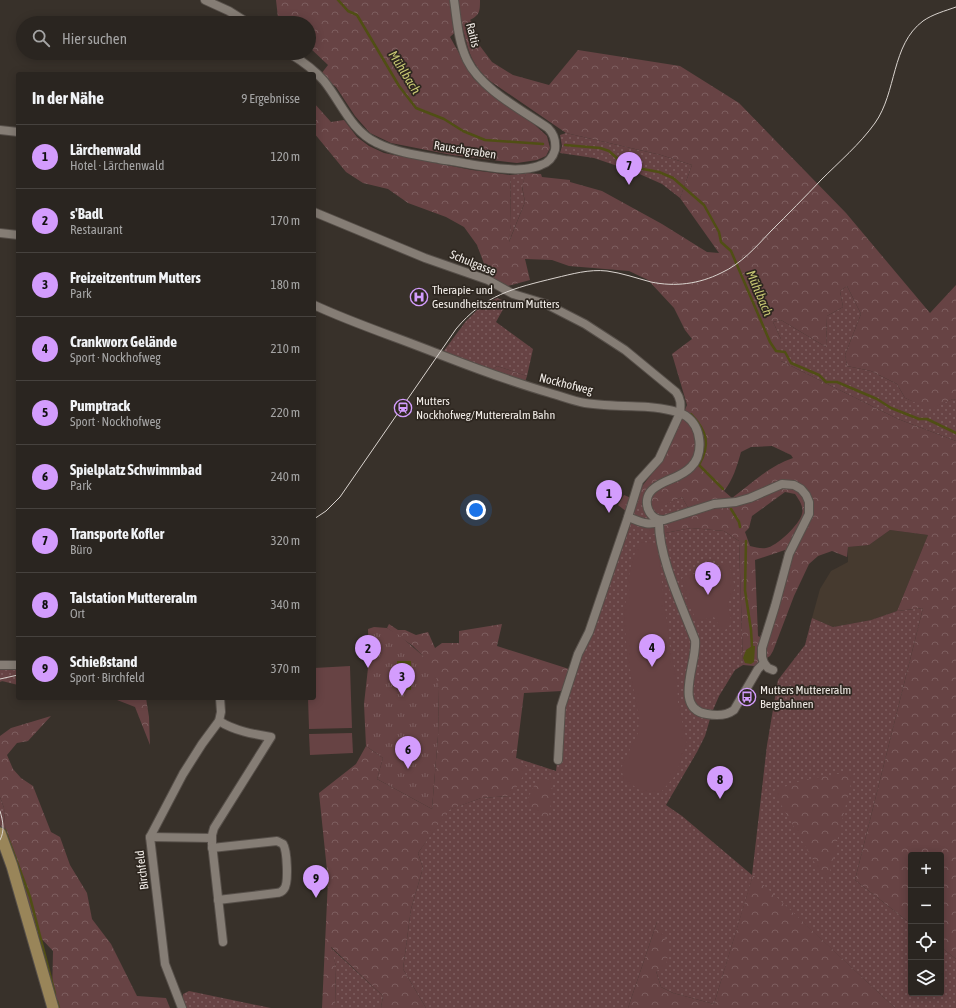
<!DOCTYPE html>
<html lang="de">
<head>
<meta charset="utf-8">
<style>
  :root { --surface:#2a2520; --page:#322d29; --text:#f1f3f6; --muted:#a5a5a5; --line:#46423e; --accent:#d39cfd }
  body { margin:0; font-family:"Asap Condensed",sans-serif; background:var(--page); color:var(--text) }
  .controls { position:absolute; right:12px; bottom:12px; display:grid; overflow:hidden; border-radius:4px; box-shadow:0 2px 10px #0003 }
  .controls button { width:36px; height:36px; display:grid; place-items:center; padding:0; border:0; border-bottom:1px solid var(--line); background:var(--surface); color:var(--text); font:20px sans-serif }
  .you { position:absolute; left:476px; top:510px; width:14px; height:14px; margin:-10px; border:3px solid #fff; border-radius:50%; background:#1a73e8; box-shadow:0 0 0 6px #1a73e833 }
  .badge { display:grid; place-items:center; width:26px; height:26px; border-radius:50%; background:var(--accent); color:#111; font-size:13px; font-weight:700 }
  .pin { position:absolute; translate:-50% -33px; filter:drop-shadow(0 1px 2px #0008) }
  .pin::after { content:''; position:absolute; top:21px; width:14px; height:12px; background:inherit; clip-path:polygon(0 0,100% 0,50% 100%) }
  .list { margin:0; padding:0; list-style:none }
  h2 { display:flex; justify-content:space-between; align-items:center; height:52px; margin:0; padding:0 16px; font-size:17px }
  h2 small { font-size:13px; font-weight:400; color:var(--muted) }
  .list li { display:grid; grid-template-columns:26px 1fr auto; gap:12px; align-items:center; box-sizing:border-box; height:64px; padding:0 16px; border-top:1px solid var(--line) }
  .list b { display:block; font-size:15px; white-space:nowrap }
  .list p { margin:0; font-size:13px; white-space:nowrap; color:var(--muted) }
  .list em { font-size:13px; font-style:normal; color:var(--muted) }
  .icon { flex:none; width:22px; height:22px; fill:none; stroke:currentColor; stroke-width:2; stroke-linecap:round; stroke-linejoin:round }
  .map { position:relative; flex:none; width:956px; height:1008px; overflow:hidden }
  .search { position:absolute; background:var(--surface); box-shadow:0 2px 10px #0003; left:16px; top:16px; width:300px; height:44px; display:flex; align-items:center; gap:10px; box-sizing:border-box; padding:0 14px; border-radius:22px; color:var(--muted); font-size:15px }
  .panel { position:absolute; background:var(--surface); box-shadow:0 2px 10px #0003; left:16px; top:72px; width:300px; height:628px; border-radius:4px }
  .map>svg:first-child { display:block }
  .built { fill:#463a2f }
  .grass { fill:url(#grass-dots) }
  .forest { fill:url(#forest-crowns); fill-rule:evenodd }
  .park { fill:url(#park-tufts) }
  .pitch { fill:#674344 }
  .water { fill:#504f14 }
  .lines { fill:none; stroke-linecap:round; stroke-linejoin:round }
  .stream { stroke:#504f14; stroke-width:2.5 }
  .minor-casing { stroke:#564f49; stroke-width:10 }
  .major-casing { stroke:#564f49; stroke-width:13 }
  .minor { stroke:#857d75; stroke-width:8 }
  .major { stroke:#998559; stroke-width:11 }
  .tram { stroke:#dad4cf; stroke-width:1 }
  .labels { text-anchor:middle; stroke-width:3.5; stroke-linejoin:round; paint-order:stroke }
  .street-label { font-size:12px; fill:#f1ece7; stroke:#2e2720 }
  .poi-label { font-size:12px; fill:#f1ece7; stroke:#2e2720; text-anchor:start }
  .water-label { font-size:13px; font-style:italic; fill:#c8c873; stroke:#2e2720 }
</style>
</head>
<body>
<div class="map">
<svg width="956" height="1008" viewBox="0 0 956 1008">
  <defs>
    <pattern id="grass-dots" width="8" height="8" patternUnits="userSpaceOnUse"><rect width="8" height="8" fill="#674344"/><path d="M2 2h.1M6 6h.1" fill="none" stroke="#7d5e5f" stroke-width="1.8" stroke-linecap="round"/></pattern>
    <pattern id="forest-crowns" width="20" height="18" patternUnits="userSpaceOnUse"><rect width="20" height="18" fill="#674344"/><path d="M2 6a3 3 0 1 1 6 0M12 15a3 3 0 1 1 6 0" fill="none" stroke="#7d5e5f"/></pattern>
    <pattern id="park-tufts" width="24" height="20" patternUnits="userSpaceOnUse"><rect width="24" height="20" fill="#674344"/><path d="M3 7l-1-3M5 7V3M7 7l1-3M15 17l-1-3M17 17v-4M19 17l1-3" fill="none" stroke="#7d5e5f"/></pattern>
  </defs>
  <rect width="100%" height="100%" fill="#38312a"/>
  <path class="built" d="M890 530 928 535 897 611 871 620 833 627 812 618 820 589 831 571 848 562V547L869 545Z"/>
  <g class="grass">
    <path d="M566 133 661 155 692 165 680 198 662 184 635 172 594 158 560 153 562 146 560 135Z"/>
    <path d="M526 173 522 187 525 202 508 244 511 223 510 175Z"/>
    <path d="M847 286 861 314 845 355 847 366 871 371 897 384 905 398 930 408 953 399 956 400V441L898 419 781 361V339L773 322 781 320 826 347 827 316 843 307 840 291Z"/>
    <path d="M497 298 507 302 496 322 533 349 527 376 497 366 492 370 443 352 466 321 479 308Z"/>
    <path d="M682 497 691 513 665 533 691 528 724 531 739 541 743 665 735 670 719 696 713 710H718L710 719 705 736 697 752 666 805 682 816 752 875 767 745 778 680 805 645 812 618 833 627 871 620 897 611 923 608 855 880 911 924V993H941V947L956 959V1008H895L753 876 714 1004 673 993 661 987 656 971 657 922 628 1008H426L403 969 411 909 423 868 418 853 448 810 481 798 511 796 516 758 556 771 563 707 636 501 652 510Z"/>
    <path d="M18 668V685L2 681 0 682V669Z"/>
    <path d="M0 797 4 808 6 839 0 825Z"/>
    <path d="M330 947 383 996 381 1008H335L336 966Z"/>
    <path d="M189 991 271 1008H186L183 999V994Z"/>
  </g>
  <g class="forest">
    <path d="M276 0H480C480 11 480 15 470 20L476 29 471 34 492 62 513 75 549 85 578 50 680 66 739 103 846 213 930 313 956 285V400L953 399 930 409 905 398 897 384 871 371 847 366 845 355 861 314 847 286 840 291 843 307 827 316 826 347 781 320 773 322 781 339V361L898 419 956 441V959L941 947V855H911V924L855 880 923 608 897 611 928 535 890 530 869 545 848 547 847 557 832 551 818 556 809 564 794 596 773 651 770 656 754 666 743 665 739 541 724 531 691 528 665 533 647 535 645 527 691 513 682 497 652 511 636 501 643 485 661 462 681 419 687 405 672 354 692 339 685 330 674 308 648 280 629 271 569 266 552 260 525 259 530 280 504 287 489 277 477 245 464 227 446 217 408 203 388 189 363 183 346 172 314 133V103L331 122 344 120 357 137 369 146 384 153 472 170 510 175 511 224 509 242 525 202 522 186 526 173 541 174 542 177 570 180V182L602 191 662 224 707 252 719 253 680 198 692 165 661 155 566 133 490 81C470 63 469 51 462 26L450 37 473 78 497 98 535 125 547 136 550 148 546 156 537 160 517 163 452 155 391 143 370 133 355 116 336 87 321 74 328 65 309 47V23H283L278 18ZM772 446 791 455 793 458C769 466 752 483 732 498L724 491C733 480 737 466 741 452L751 447ZM785 492 795 494C799 500 804 506 802 514 800 524 776 547 766 548 761 549 755 547 750 546L745 532 749 528 752 516ZM785 550 771 608 760 637 758 636 755 560Z"/>
    <path d="M497 366 527 376 525 382 492 370Z"/>
    <path d="M389 624 398 630H405L416 635 428 632 435 648 442 643H459V631L502 624 497 646 569 669 562 691 524 693 516 758 528 768 511 796 481 798 449 810 418 853 423 868 411 909 403 969 426 1008H381L383 996 331 947 336 966 335 1008H322L328 880 319 793 356 764 366 746 383 758 377 779 432 809 438 736 439 688 422 655 413 646 387 628Z"/>
    <path d="M112 698H146L149 717 150 745 135 707Z"/>
    <path d="M51 716 28 741 17 743 7 755 13 769 21 778 33 786 51 832 60 837 70 865 87 893 92 919 111 944 137 996 166 998 170 1008H57L52 996 53 951 36 933 6 839 4 808 0 797V736L11 728Z"/>
    <path d="M854 771 827 884 773 791 803 780Z"/>
    <path d="M551 779 553 794 547 823 525 804 536 782Z"/>
    <path d="M753 875 895 1008H628L657 922 669 947 666 967 656 971 661 987 673 993 714 1004Z"/>
  </g>
  <g class="park">
    <path d="M624 495 631 498 627 512 618 505Z"/>
    <path d="M374 627 387 628 399 635 422 655 435 673 439 688 438 736 432 809 377 779 383 758 366 746 364 704 369 659 368 629Z"/>
  </g>
  <g class="pitch">
    <path d="M641 542 657 543 670 648 677 682 678 703 687 742 676 775 661 792 641 791 624 779 621 768 638 733 639 719 627 653 624 615 629 576 637 545Z"/>
    <path d="M729 563 735 588 727 603 732 623 723 632 714 617 701 620 696 619 688 603 682 578Z"/>
    <path d="M350 666 352 728 309 729 308 698H314V668Z"/>
    <path d="M352 733 353 753 310 755 309 734Z"/>
  </g>
  <g class="water">
    <path d="M752 646H755L754 662 751 664 745 663 743 658 746 650Z"/>
    <rect x="397" y="661" width="14" height="29"/>
  </g>
  <g class="lines">
    <g class="stream">
      <path d="M338 0 348 11 357 15 399 86 416 108 444 119 463 131 485 140 543 144"/>
      <path d="M565 145 600 148 609 151 619 160 632 167 659 172 673 178 704 205 719 232 721 242 731 251 770 342 776 351 785 352 791 363 819 375 826 382H837L877 399 891 408 919 419H927L956 433"/>
      <path d="M691 414C707 431 711 444 699 465L723 489"/>
      <path d="M731 509 739 522 740 527"/>
      <path d="M746 541 745 590 751 630 752 646"/>
      <path d="M5 830 30 897 55 994"/>
      <path d="M57 1001 59 1008"/>
    </g>
    <defs>
      <g id="minor">
        <path d="M205 0 229 11 248 23"/>
        <path d="M289 53C302 61 314 69 324 81 341 102 351 131 377 143 397 153 423 156 445 160 466 163 487 168 508 169 517 170 532 169 541 165 548 163 553 157 555 150 556 142 554 134 548 128 522 110 481 89 467 60 458 41 457 20 454 0"/>
        <path d="M0 130 18 132"/>
        <path d="M314 212 425 258 488 280 513 294 546 304 585 324 625 350 676 392C681 399 681 404 680 413L659 459 639 481 628 517 589 632 578 654 561 707 558 760"/>
        <path d="M0 233 18 235"/>
        <path d="M314 305C355 324 399 338 441 355 477 369 512 382 550 393 561 396 573 401 585 403 605 406 627 406 648 407 660 408 676 410 686 416 702 427 704 454 691 467 680 479 663 479 652 490 641 501 649 521 664 520L714 504 736 502 750 498 782 484 794 485 801 489 806 495 809 502V514L789 554 775 606 762 648V657L764 663 768 668 773 670"/>
        <path d="M628 517C639 521 649 527 659 521"/>
        <path d="M659 521C658 556 682 606 695 640 698 661 672 709 707 714 717 716 726 716 734 710L758 669 764 663"/>
        <path d="M0 665H18"/>
        <path d="M219 721C235 731 253 734 271 737L214 828 212 835V844L223 942"/>
        <path d="M150 837 212 838"/>
        <path d="M212 848 277 841 283 844C287 850 289 883 284 889 282 892 279 893 276 893L218 900"/>
        <path d="M182 1008 165 964 150 837 183 774 202 744 219 721 221 712 220 698"/>
      </g>
      <path id="major" d="M0 833 12 866 53 1008"/>
    </defs>
    <use href="#minor" class="minor-casing"/>
    <use href="#major" class="major-casing"/>
    <use href="#minor" class="minor"/>
    <use href="#major" class="major"/>
    <g class="tram">
      <path d="M314 519 326 511 340 497 456 329C484 295 514 288 555 278 572 274 589 269 607 271 622 273 636 278 651 282 675 287 699 284 721 273 741 264 756 247 771 231 788 214 805 197 821 180 839 162 860 144 875 123 897 92 891 45 923 21 933 14 945 11 956 7"/>
      <path d="M0 679 18 675"/>
      <path d="M0 811C3 821 5 831 0 840"/>
    </g>
  </g>
  <defs>
    <symbol id="hospital-ring" viewBox="-11 -11 22 22"><circle r="9.5" fill="#2e2720" stroke="#d39cfd" stroke-width="1.5"/><path d="M-5-5h3v3.5h4V-5h3V5h-3V1.5h-4V5h-3Z" fill="#d39cfd"/></symbol>
    <symbol id="station-ring" viewBox="-11 -11 22 22"><circle r="9.5" fill="#2e2720" stroke="#d39cfd" stroke-width="1.5"/><path d="M-3-6H3Q5-6 5-4V2Q5 4 3 4L4.5 6H3L1.5 4h-3L-3 6H-4.5L-3 4Q-5 4-5 2V-4Q-5-6-3-6ZM-3.5-4v3h7v-3ZM-3.5 1v1.5H-2V1ZM2 1v1.5H3.5V1Z" fill="#d39cfd"/></symbol>
    <symbol id="bus-ring" viewBox="-11 -11 22 22"><circle r="9.5" fill="#2e2720" stroke="#d39cfd" stroke-width="1.5"/><path d="M-5-6H5V4H4V6H2V4H-2V6H-4V4H-5ZM-3.5-4V0h7V-4ZM-3.5 1.2v1.5H-2V1.2ZM2 1.2v1.5H3.5V1.2Z" fill="#d39cfd"/></symbol>
  </defs>
  <g fill-rule="evenodd">
    <use href="#hospital-ring" x="409" y="287" width="20" height="20"/>
    <use href="#station-ring" x="393" y="398" width="20" height="20"/>
    <use href="#bus-ring" x="737" y="687" width="20" height="20"/>
  </g>
  <g class="labels">
    <g class="street-label">
      <text transform="translate(473 35) rotate(76)" y="4">Raitis</text>
      <text transform="translate(465 150) rotate(9)" y="4">Rauschgraben</text>
      <text transform="translate(473 263) rotate(22)" y="4">Schulgasse</text>
      <text transform="translate(566 384) rotate(14)" y="4">Nockhofweg</text>
      <text transform="translate(142 870) rotate(-97)" y="4">Birchfeld</text>
    </g>
    <g class="poi-label">
      <text x="432" y="294">Therapie- und<tspan x="432" dy="14">Gesundheitszentrum Mutters</tspan></text>
      <text x="416" y="405">Mutters<tspan x="416" dy="14">Nockhofweg/Muttereralm Bahn</tspan></text>
      <text x="760" y="694">Mutters Muttereralm<tspan x="760" dy="14">Bergbahnen</tspan></text>
    </g>
    <g class="water-label">
      <text transform="translate(405 72) rotate(58)" y="5">Mühlbach</text>
      <text transform="translate(760 293) rotate(67)" y="5">Mühlbach</text>
    </g>
  </g>
</svg>
<div class="controls">
<button>+</button>
<button>−</button>
<button><svg class="icon" aria-label="locate" viewBox="0 0 24 24"><circle cx="12" cy="12" r="6"/><path d="M12 2v4M12 18v4M2 12h4M18 12h4"/></svg></button>
<button><svg class="icon" aria-label="layers" viewBox="0 0 24 24"><path d="M12 4l9 5-9 5-9-5zM3 14l9 5 9-5"/></svg></button>
</div>
<div class="you"></div>
<div class="pin badge" style="left:609px;top:513px">1</div>
<div class="pin badge" style="left:368px;top:668px">2</div>
<div class="pin badge" style="left:402px;top:696px">3</div>
<div class="pin badge" style="left:652px;top:667px">4</div>
<div class="pin badge" style="left:708px;top:595px">5</div>
<div class="pin badge" style="left:408px;top:769px">6</div>
<div class="pin badge" style="left:629px;top:185px">7</div>
<div class="pin badge" style="left:720px;top:799px">8</div>
<div class="pin badge" style="left:316px;top:898px">9</div>
<div class="search"><svg class="icon" aria-label="search" viewBox="0 0 24 24"><circle cx="10" cy="10" r="6"/><path d="M15 15l6 6"/></svg>Hier suchen</div>
<section class="panel">
<h2>In der Nähe<small>9 Ergebnisse</small></h2>
<ul class="list">
<li><span class="badge">1</span><div><b>Lärchenwald</b><p>Hotel · Lärchenwald</p></div><em>120 m</em></li>
<li><span class="badge">2</span><div><b>s'Badl</b><p>Restaurant</p></div><em>170 m</em></li>
<li><span class="badge">3</span><div><b>Freizeitzentrum Mutters</b><p>Park</p></div><em>180 m</em></li>
<li><span class="badge">4</span><div><b>Crankworx Gelände</b><p>Sport · Nockhofweg</p></div><em>210 m</em></li>
<li><span class="badge">5</span><div><b>Pumptrack</b><p>Sport · Nockhofweg</p></div><em>220 m</em></li>
<li><span class="badge">6</span><div><b>Spielplatz Schwimmbad</b><p>Park</p></div><em>240 m</em></li>
<li><span class="badge">7</span><div><b>Transporte Kofler</b><p>Büro</p></div><em>320 m</em></li>
<li><span class="badge">8</span><div><b>Talstation Muttereralm</b><p>Ort</p></div><em>340 m</em></li>
<li><span class="badge">9</span><div><b>Schießstand</b><p>Sport · Birchfeld</p></div><em>370 m</em></li>
</ul>
</section>
</div>
</body>
</html>
